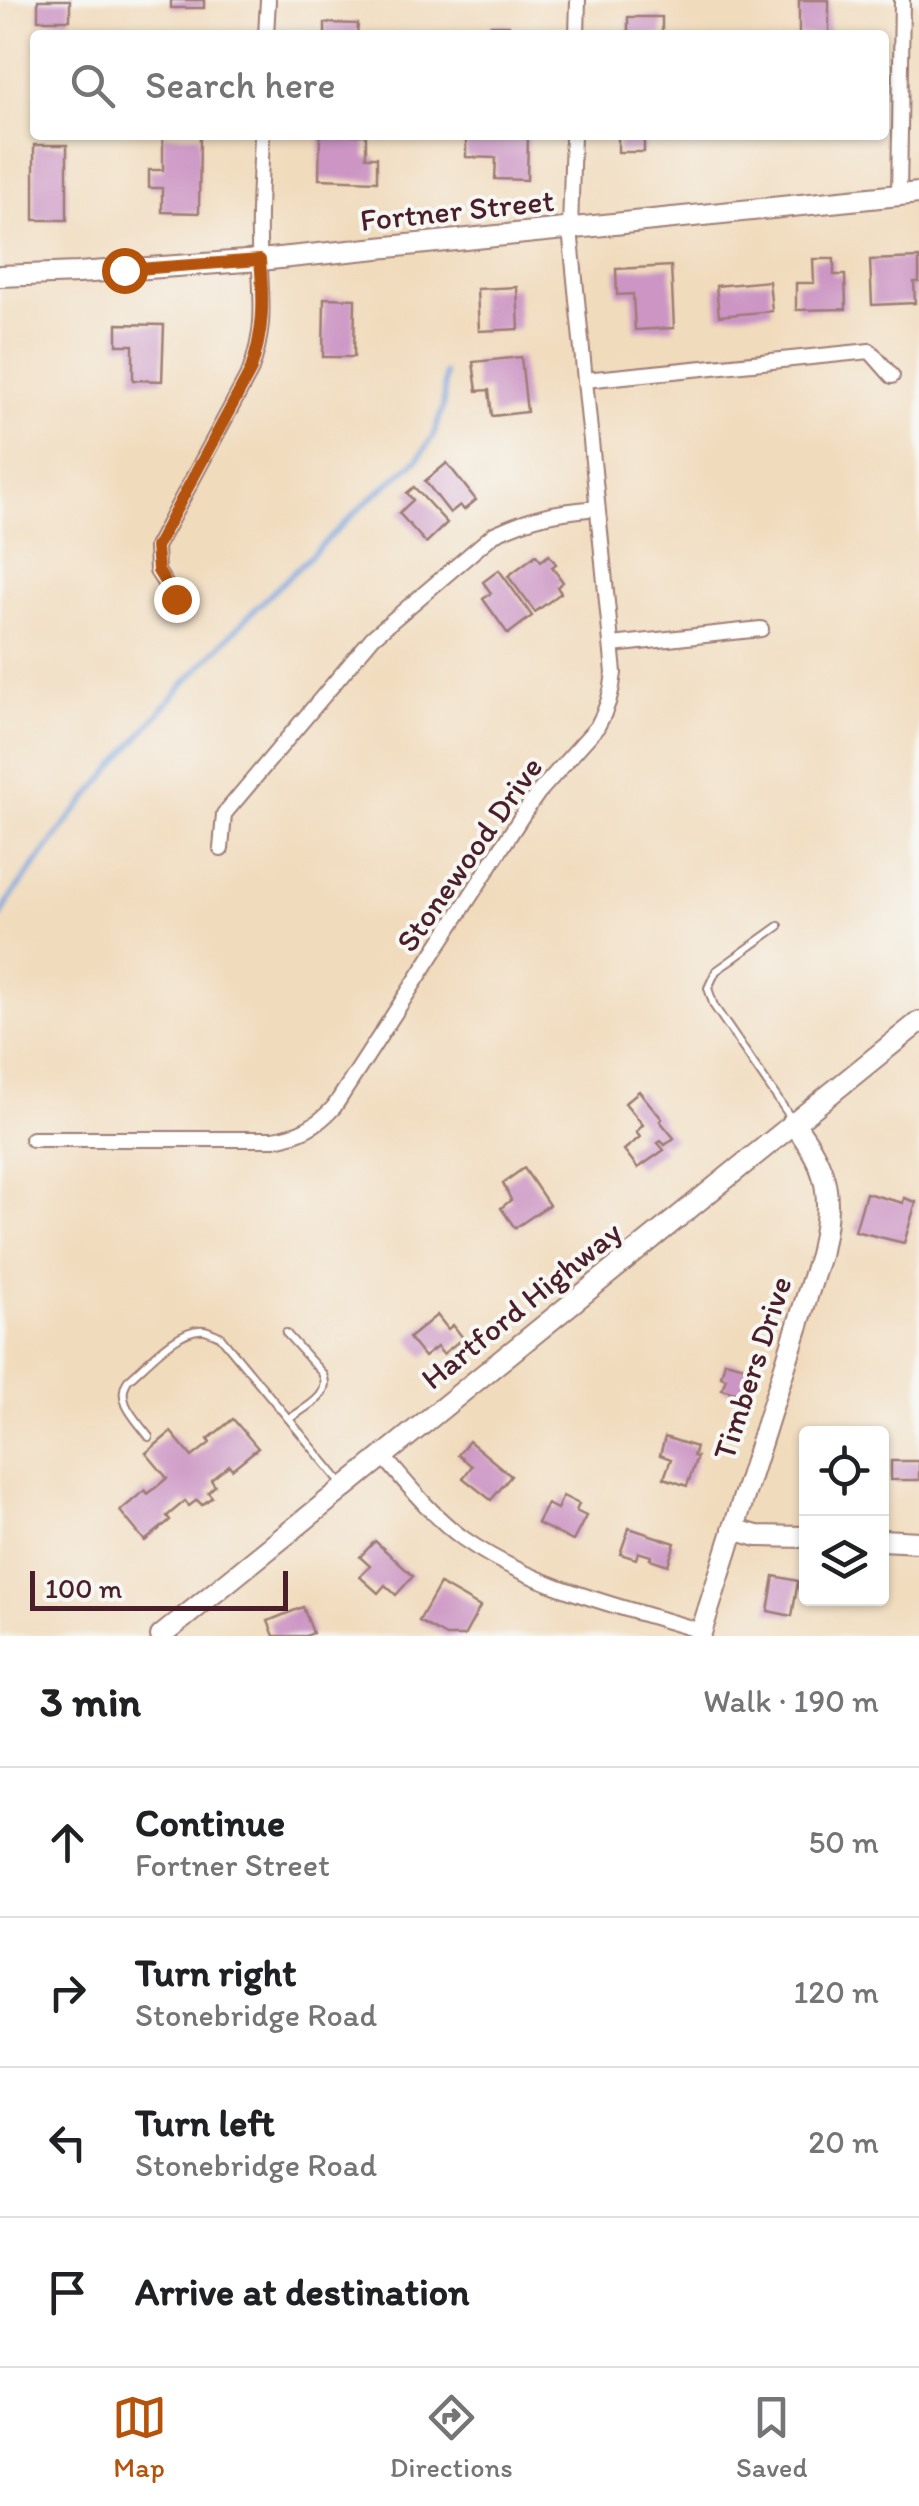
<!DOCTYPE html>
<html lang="en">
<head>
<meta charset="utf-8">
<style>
  :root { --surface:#fff; --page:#f2f2f2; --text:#202124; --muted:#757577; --line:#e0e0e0; --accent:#b45309 }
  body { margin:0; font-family:Itim,sans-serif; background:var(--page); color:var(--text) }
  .controls { position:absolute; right:30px; bottom:30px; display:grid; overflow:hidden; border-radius:10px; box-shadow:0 2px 8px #0004 }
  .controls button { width:90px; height:90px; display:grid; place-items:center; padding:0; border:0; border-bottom:2px solid var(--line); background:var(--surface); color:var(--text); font:50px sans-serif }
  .scale { position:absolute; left:30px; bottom:25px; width:258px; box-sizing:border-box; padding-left:10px; border:5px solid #4a1f2b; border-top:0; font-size:28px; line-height:35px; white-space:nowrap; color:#4a1f2b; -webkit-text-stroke:8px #f6f6f2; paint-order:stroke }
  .stop { position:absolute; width:30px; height:30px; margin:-22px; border:8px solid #b45309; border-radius:50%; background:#fff }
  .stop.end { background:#b45309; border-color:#fff; box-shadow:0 2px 10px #0008 }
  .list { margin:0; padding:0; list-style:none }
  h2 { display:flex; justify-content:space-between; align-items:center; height:130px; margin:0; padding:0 40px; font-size:42px }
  h2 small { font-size:32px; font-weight:400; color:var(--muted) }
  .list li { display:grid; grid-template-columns:65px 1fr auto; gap:30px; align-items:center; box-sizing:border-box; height:150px; padding:0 40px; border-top:2px solid var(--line) }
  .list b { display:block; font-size:38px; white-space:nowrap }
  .list p { margin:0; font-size:32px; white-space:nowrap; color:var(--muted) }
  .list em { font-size:32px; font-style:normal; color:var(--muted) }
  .icon { flex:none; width:55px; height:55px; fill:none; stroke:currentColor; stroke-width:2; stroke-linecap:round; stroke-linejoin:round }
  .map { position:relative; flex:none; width:919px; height:1636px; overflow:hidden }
  .search { position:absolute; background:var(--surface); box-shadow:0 2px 8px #0004; left:30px; right:30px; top:30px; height:110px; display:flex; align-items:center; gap:25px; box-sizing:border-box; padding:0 35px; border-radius:10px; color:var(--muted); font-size:38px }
  .sheet { height:730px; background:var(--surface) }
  nav { display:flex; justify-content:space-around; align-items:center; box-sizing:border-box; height:140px; border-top:2px solid var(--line); background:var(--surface); font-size:28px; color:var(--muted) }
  nav a { display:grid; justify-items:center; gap:5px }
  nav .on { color:var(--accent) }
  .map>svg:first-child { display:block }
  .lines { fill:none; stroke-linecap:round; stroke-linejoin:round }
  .stream { stroke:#71a0da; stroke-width:5 }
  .building { fill:#cc95c4 }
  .lane-casing { stroke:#9e7d74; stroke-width:10 }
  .street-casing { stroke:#9e7d74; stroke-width:18 }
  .secondary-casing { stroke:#9e7d74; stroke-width:24 }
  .lane { stroke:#fff; stroke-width:6 }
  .street { stroke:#fff; stroke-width:14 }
  .secondary { stroke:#fff; stroke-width:20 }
  .route { stroke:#b45309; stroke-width:12 }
  .labels { text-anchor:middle; stroke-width:8; stroke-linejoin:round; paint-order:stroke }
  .street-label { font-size:32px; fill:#4a1f2b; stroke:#f6f6f2 }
</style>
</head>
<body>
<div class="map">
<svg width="919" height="1636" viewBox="0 0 919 1636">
  <rect width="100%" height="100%" fill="#f6f6f2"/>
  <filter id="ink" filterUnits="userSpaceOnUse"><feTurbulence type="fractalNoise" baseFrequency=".01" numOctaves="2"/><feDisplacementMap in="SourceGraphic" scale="20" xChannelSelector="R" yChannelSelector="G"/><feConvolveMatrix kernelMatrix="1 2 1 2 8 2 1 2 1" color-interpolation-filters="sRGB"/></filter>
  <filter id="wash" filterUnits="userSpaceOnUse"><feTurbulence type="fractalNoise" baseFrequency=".0048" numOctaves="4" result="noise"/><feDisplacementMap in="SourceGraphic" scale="40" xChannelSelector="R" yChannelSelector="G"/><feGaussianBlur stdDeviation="2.25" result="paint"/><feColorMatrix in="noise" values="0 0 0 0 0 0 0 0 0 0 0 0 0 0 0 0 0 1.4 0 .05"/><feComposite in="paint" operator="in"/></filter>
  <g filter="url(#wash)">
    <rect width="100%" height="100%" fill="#f1dbbd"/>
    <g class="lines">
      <path class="stream" d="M0 918 11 897 72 816 182 686 257 607 370 499 418 459 433 436 443 407 445 373"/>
    </g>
    <g id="blocks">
      <g class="building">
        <rect x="38" y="0" width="32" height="20"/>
        <rect x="171" y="0" width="33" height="8"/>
        <rect x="799" y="0" width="30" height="35"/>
        <rect x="628" y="17" width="34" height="18"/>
        <path d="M325 23 358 24 357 35H325Z"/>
        <rect x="491" y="25" width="18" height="10"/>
        <path d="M163 135H200L199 213 162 212V188H149V170H163Z"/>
        <path d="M320 135H366V157H377V181L319 179Z"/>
        <path d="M466 135H528L527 180 495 179 496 158 466 157Z"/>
        <rect x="618" y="135" width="26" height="17"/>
        <rect x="34" y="145" width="33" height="75"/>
        <path d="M919 258V282H914L915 303 872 305 870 260Z"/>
        <path d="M813 259H834V275H845L846 309 796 310V283H814Z"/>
        <path d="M671 266 674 328 635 330 633 294 617 295 616 269Z"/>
        <path d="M769 281 772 311 719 316 716 286Z"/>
        <path d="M517 287 519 329 479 331 477 289Z"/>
        <path d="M324 298 355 299 354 357H323Z"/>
        <path d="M117 324 164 325 162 381 133 380V345H117Z"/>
        <path d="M521 357 527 412 492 416 489 390 477 391 473 362Z"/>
        <path d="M447 463 476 500 464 510 460 505 450 513 425 481Z"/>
        <path d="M414 487 447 523 426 543 399 513 413 500 407 493Z"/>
        <path d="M536 555 541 561 549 555 556 564 552 567 563 582 557 587 561 593 535 612 508 576Z"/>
        <path d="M499 570 532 616 508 634 483 599 491 593 483 582Z"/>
        <path d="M639 1091 662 1119 660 1121 674 1138 665 1145 661 1141 658 1143 664 1150 638 1168 624 1150 640 1137 636 1132 643 1125 625 1103Z"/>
        <path d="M524 1168 549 1205 515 1228 501 1208 511 1200 503 1183Z"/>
        <path d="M866 1193 903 1203 904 1198 916 1202 904 1243 855 1231Z"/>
        <path d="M437 1315 448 1329 453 1325 463 1338 443 1354 437 1347 424 1357 409 1338Z"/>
        <path d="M725 1361 757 1369 751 1387 748 1386 744 1396 722 1389 726 1378 721 1376Z"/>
        <path d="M233 1419 258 1448 232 1469 229 1465 211 1480 215 1486 208 1492 212 1497 202 1505 197 1500 189 1506 185 1501 167 1516 170 1520 145 1541 120 1511 145 1490 148 1494 167 1478 146 1453 171 1432 192 1457 210 1443 208 1439Z"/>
        <path d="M665 1437 696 1447 693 1456 697 1457 687 1486 664 1478 671 1459 660 1455Z"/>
        <path d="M469 1441 511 1476 491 1500 463 1478 472 1466 458 1455Z"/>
        <rect x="891" y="1461" width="28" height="19"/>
        <path d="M563 1496 579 1504 576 1511 586 1516 573 1541 537 1523 547 1504 557 1509Z"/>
        <path d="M629 1528 675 1543 668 1565 650 1559 651 1556 638 1552 636 1559 620 1554Z"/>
        <path d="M375 1541 413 1576 396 1595 385 1585 378 1593 360 1577 370 1566 360 1557Z"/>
        <path d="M774 1576 798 1581 792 1616 768 1611Z"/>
        <path d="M440 1584 480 1607 464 1636H446L419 1621Z"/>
        <path d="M303 1607 313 1633 306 1636H274L268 1621Z"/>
      </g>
    </g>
  </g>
  <g filter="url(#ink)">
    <use href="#blocks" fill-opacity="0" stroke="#9e7d74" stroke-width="2.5"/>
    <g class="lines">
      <defs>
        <g id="lane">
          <path d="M779 926 716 971 708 988 714 1006 793 1121"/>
          <path d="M286 1333 322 1373C334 1395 305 1407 289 1419"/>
          <path d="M149 1437C137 1420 114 1401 128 1380 147 1364 179 1327 204 1330 207 1330 217 1335 220 1336L344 1486"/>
        </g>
        <g id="street">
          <path d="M266 35 268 0"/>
          <path d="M577 35 578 0"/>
          <path d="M899 195 902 0"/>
          <path d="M585 380 870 351 892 376"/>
          <path d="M175 599 157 571 156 547 250 372C269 318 259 293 259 239 258 204 261 169 262 135"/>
          <path d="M612 645 761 629"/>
          <path d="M221 849 224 814 373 637 494 534C533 516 555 512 597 508"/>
          <path d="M32 1139H274C299 1135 317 1126 334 1107L522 816 538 793 597 727C607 710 612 693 614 673L570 229 573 135"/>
          <path d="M383 1456C407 1484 433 1517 464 1539 534 1588 620 1606 701 1631"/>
        </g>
        <g id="secondary">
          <path d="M0 276 78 273 260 260 919 193"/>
          <path d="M733 1529 757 1536 806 1537"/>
          <path d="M882 1540 919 1542"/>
          <path d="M161 1636 919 1022"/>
          <path d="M700 1636 820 1255C833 1195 830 1172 793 1122"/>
        </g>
      </defs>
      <use href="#lane" class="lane-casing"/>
      <use href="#street" class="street-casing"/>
      <use href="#secondary" class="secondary-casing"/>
      <use href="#lane" class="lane"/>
      <use href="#street" class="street"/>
      <use href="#secondary" class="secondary"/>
    </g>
  </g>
  <g class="lines" filter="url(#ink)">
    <path class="route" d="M124 270 260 260C264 302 264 332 250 372L156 547 158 571 176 599"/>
  </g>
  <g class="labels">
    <g class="street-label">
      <text transform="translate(457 210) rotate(-6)" y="11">Fortner Street</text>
      <text transform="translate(469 854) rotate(-55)" y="11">Stonewood Drive</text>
      <text transform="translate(521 1305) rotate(-39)" y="11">Hartford Highway</text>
      <text transform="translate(752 1368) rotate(-72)" y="11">Timbers Drive</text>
    </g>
  </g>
</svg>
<div class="controls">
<button><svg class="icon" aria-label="locate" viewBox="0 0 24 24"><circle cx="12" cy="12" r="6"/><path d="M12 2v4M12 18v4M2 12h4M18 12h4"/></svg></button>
<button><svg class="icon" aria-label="layers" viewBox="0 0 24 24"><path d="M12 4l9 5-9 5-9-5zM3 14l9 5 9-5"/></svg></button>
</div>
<div class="scale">100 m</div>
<div class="stop" style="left:124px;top:270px"></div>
<div class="stop end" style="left:176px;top:599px"></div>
<div class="search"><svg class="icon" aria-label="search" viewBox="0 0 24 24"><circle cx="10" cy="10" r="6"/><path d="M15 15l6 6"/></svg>Search here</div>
</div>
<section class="sheet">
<h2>3 min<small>Walk · 190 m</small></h2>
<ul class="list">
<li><svg class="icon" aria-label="ahead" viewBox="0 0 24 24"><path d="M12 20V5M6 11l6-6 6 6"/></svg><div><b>Continue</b><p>Fortner Street</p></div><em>50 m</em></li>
<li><svg class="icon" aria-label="right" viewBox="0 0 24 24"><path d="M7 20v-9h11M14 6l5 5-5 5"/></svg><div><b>Turn right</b><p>Stonebridge Road</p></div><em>120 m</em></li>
<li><svg class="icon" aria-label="left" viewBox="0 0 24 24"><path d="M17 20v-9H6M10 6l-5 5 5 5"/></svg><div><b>Turn left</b><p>Stonebridge Road</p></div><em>20 m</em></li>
<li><svg class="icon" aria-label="arrive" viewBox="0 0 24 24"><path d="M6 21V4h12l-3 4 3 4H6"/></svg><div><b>Arrive at destination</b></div></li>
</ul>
</section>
<nav>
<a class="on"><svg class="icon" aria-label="map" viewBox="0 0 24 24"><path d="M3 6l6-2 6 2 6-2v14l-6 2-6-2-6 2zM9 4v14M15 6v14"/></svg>Map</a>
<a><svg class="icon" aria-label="directions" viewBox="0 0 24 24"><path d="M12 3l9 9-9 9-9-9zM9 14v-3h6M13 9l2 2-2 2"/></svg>Directions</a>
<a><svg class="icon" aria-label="saved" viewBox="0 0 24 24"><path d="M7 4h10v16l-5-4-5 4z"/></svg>Saved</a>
</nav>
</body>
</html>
